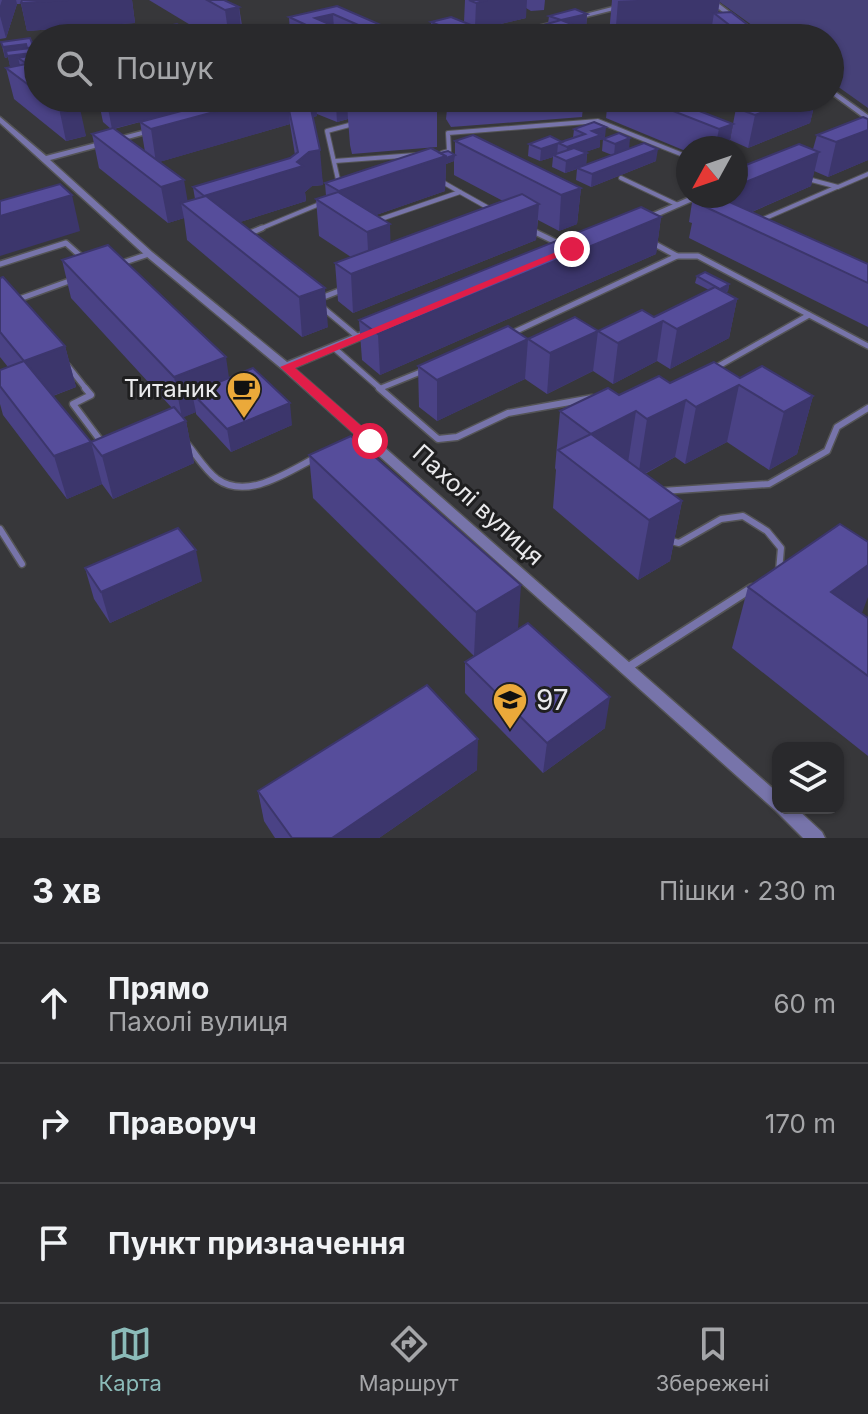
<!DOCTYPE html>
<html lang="uk">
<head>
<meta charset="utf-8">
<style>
  :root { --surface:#29292c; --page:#313134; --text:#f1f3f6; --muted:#a5a6a9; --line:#454548; --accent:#8bbbb9 }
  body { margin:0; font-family:Inter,sans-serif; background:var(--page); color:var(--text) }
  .controls { position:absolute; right:24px; bottom:24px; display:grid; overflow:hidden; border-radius:16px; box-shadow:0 2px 6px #0004 }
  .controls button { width:72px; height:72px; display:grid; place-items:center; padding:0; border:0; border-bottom:2px solid var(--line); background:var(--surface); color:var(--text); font:40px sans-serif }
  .compass { position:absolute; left:676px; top:136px; width:72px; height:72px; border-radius:50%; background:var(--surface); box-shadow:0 2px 6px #0004; rotate:230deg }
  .stop { position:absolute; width:24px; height:24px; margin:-18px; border:6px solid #e11d48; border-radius:50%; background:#fff }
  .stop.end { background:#e11d48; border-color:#fff; box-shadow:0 2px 8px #0008 }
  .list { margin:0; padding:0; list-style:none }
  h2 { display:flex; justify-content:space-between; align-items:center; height:104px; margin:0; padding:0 32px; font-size:34px }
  h2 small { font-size:26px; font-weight:400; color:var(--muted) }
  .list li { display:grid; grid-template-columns:52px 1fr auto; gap:24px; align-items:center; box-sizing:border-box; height:120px; padding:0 32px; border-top:2px solid var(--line) }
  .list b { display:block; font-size:30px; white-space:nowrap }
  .list p { margin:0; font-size:26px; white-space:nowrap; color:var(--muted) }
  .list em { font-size:26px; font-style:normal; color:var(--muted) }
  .icon { flex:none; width:44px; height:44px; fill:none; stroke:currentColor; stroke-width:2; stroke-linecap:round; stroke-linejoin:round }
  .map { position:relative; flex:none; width:868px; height:838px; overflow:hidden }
  .search { position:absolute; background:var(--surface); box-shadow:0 2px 6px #0004; left:24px; right:24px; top:24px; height:88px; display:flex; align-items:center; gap:20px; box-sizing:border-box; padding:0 28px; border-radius:44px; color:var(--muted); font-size:30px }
  .sheet { height:464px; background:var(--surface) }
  nav { display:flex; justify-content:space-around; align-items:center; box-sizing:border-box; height:112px; border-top:2px solid var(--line); background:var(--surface); font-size:22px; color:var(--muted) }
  nav a { display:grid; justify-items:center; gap:4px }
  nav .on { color:var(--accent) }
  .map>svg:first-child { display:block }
  .green { fill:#464178 }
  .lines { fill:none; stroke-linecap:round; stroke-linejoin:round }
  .lane-far4-casing { stroke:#545456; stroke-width:5 }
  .lane-far3-casing { stroke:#545456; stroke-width:6 }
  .lane-far2-casing { stroke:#545456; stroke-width:8 }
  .lane-far1-casing { stroke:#545456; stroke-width:9 }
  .lane-casing { stroke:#545456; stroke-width:11 }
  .street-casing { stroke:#545456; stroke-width:3 }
  .lane-far4 { stroke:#7774aa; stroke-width:3 }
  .lane-far3 { stroke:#7774aa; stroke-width:4 }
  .lane-far2 { stroke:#7774aa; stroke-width:5 }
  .lane-far1 { stroke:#7774aa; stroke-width:6 }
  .lane { stroke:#7774aa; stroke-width:8 }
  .street { fill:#7774aa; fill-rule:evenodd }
  .wall { fill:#4a4285; fill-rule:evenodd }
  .shaded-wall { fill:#3c366c }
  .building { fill:#564d9b; stroke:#3c366c; stroke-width:2; fill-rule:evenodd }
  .route { fill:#e11d48 }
  .labels { text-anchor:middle; stroke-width:6; stroke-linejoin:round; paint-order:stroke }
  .poi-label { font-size:24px; fill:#eaeaec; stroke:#1f1f20; text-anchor:end }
  .street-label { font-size:24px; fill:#eaeaec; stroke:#1f1f20 }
  .near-poi-label { font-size:28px; fill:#eaeaec; stroke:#1f1f20; text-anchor:start }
</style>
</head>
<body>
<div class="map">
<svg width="868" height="838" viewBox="0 0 868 838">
  <rect width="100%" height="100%" fill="#37373a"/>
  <path class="green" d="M717 0H868V108L830 81V38H770Z"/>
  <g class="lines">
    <defs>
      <path id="lane-far4" d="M681 38 719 35"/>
      <g id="lane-far3">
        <path d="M579 105 615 103"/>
        <path d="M442 153 449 151 448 133 598 121 688 157"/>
        <path d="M335 161 415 155"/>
        <path d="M621 178 678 205"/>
        <path d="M804 178 838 187 868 174"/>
        <path d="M439 180 460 192"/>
        <path d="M339 184 327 131 357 123"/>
        <path d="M761 220 837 187"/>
        <path d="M375 221 460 192 494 211"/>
        <path d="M257 230 322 203"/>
      </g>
      <g id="lane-far2">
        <path d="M533 231 562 245"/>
        <path d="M248 234 262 228"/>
        <path d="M653 243 677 256H698L868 346"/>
        <path d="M0 264 66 243 85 260"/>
        <path d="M119 264 149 254"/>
        <path d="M321 298 344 289"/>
        <path d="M0 306 72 280"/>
        <path d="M322 307 358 337"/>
        <path d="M510 334 677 256"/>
        <path d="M333 347 382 390"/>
        <path d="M68 366 87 390"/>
        <path d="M715 368 809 315"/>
        <path d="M381 388 423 371"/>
      </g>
      <g id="lane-far1">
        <path d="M85 388 91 395 73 404 103 444"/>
        <path d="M379 388 438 439 457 437 508 413 592 398"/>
        <path d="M188 445C197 456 205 470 217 479 248 501 289 471 317 457"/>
        <path d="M662 491 769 484 827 451 837 427 868 408"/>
        <path d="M0 529 22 564"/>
        <path d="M667 540 679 543 721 519 743 516 767 531 781 548 779 571"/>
      </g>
      <path id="lane" d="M627 668 752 588"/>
      <g id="street">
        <path d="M707 0H714L764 38H757Z"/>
        <path d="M624 4 626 7 502 38H491Z"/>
        <path d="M830 88 868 115V121L830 93Z"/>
        <path d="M0 117 46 156 161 126V130L50 160 152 252 287 362 371 328H379L380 330 379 332 294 368 778 793V808H796L822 832 825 838H803L776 811 282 369 146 256 0 123Z"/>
        <path d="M692 196H704L647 221H641L639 219Z"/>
      </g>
    </defs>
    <use href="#lane-far4" class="lane-far4-casing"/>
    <use href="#lane-far3" class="lane-far3-casing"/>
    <use href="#lane-far2" class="lane-far2-casing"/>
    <use href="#lane-far1" class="lane-far1-casing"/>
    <use href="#lane" class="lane-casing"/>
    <use href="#street" class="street-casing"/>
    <use href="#lane-far4" class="lane-far4"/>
    <use href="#lane-far3" class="lane-far3"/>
    <use href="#lane-far2" class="lane-far2"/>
    <use href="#lane-far1" class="lane-far1"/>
    <use href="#lane" class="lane"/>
    <use href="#street" class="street"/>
  </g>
  <g class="wall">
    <path d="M0 0H132L135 23 27 31 21 4H17L6 38 0 39Z"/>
    <path d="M149 0H224L239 7 244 38H212Z"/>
    <path d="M465 0H545L544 10 531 11 526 8V18L476 30V32L456 37 431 27V22H464Z"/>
    <path d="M612 0H720L718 13 765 38H710L711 32 635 38H613L609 34Z"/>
    <path d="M337 6 390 29V38H303L290 32 289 17Z"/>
    <path d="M587 14 586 30 608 38H546L547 24H548L549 16Z"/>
    <path d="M1 42H38V98H72L86 136 66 141 14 99 6 68 19 65 10 66 8 57 5 58Z"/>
    <path d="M98 98H361V100L437 103V147L352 154 350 145 348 119 337 122 317 114V116L313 117 323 185 312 186 305 192 306 201 240 222 328 327 302 337 187 240 184 218 168 223 99 168 92 134 111 129 103 122ZM140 122 145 152 114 129ZM290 124 295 155 290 158 193 187 195 199 187 201 159 162Z"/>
    <path d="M437 98H584L582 117 451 127 446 119 447 109H443Z"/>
    <path d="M608 98H666L733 124 728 148H688V152L606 118Z"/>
    <path d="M763 98H816L810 123 748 148 730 140 736 108Z"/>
    <path d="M868 119V160L828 177 814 171 811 186 752 212 868 264V327L689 238 692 223 689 222 693 196H736L813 149 817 135Z"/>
    <path d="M574 129 605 138 600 140V147L585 152 587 153 586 165 612 155 602 151 603 139 656 161 591 187 576 180 577 169 565 173 552 167 553 157 540 161 528 156 529 144 562 142 573 138Z"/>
    <path d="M455 141 581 188 577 224 559 231 538 220 536 240 353 313 338 301 335 263 351 257 319 236 316 199 326 196 325 183 440 153 455 154ZM454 161V175L503 201 390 243V224L376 215 445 191 446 164Z"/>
    <path d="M661 217 656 254 380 375 362 360 359 320Z"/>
    <path d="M62 260 229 378 292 425 231 452 196 414V412L183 417 186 421 194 463 113 499 102 484 67 499 3 415 0 404V370L8 367 0 357V278L65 346 76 387 53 396 91 442 172 408 71 298Z"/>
    <path d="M697 276 729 284 728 291 725 293 737 299 729 338 670 369 657 361 613 384 593 371 547 394 525 379 437 421 419 407 418 366 528 339 598 331 654 317 709 290 695 283Z"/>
    <path d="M740 378 813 396 797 454 769 470 727 442 685 464 675 457 645 474 682 501 670 561 638 580 553 508 556 470 555 468 560 411 619 395 670 383Z"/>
    <path d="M309 455 521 585 474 656 313 498Z"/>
    <path d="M85 568 202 581 110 623 94 599Z"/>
    <path d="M748 587 862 614 868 618V756L732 648Z"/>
    <path d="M465 662 605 728 543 773 465 693Z"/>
    <path d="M477 770 379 838H275L264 821 258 791Z"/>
  </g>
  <g class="shaded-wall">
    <path d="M2 0H16L17 4 6 38 0 16V6Z"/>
    <path d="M68 0H132L135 23 27 31 21 3Z"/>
    <path d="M487 0H527L526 18 476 30V32L456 37V32L475 27 476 3Z"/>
    <path d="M638 0H720L717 15 714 13 711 32 635 38H615L618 1Z"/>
    <path d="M239 7 242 38H229L225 10Z"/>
    <path d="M333 14 334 29 315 18Z"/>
    <path d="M587 14 585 38 561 20Z"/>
    <path d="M186 29 187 38H144Z"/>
    <path d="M390 29V38H353Z"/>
    <path d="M518 33V38H500Z"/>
    <path d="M26 44 27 48 38 47V92L26 63 18 58 20 65 10 66 8 57 5 58 3 47Z"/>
    <path d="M106 98H234L112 129Z"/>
    <path d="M265 98H316L317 116 292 123 289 110 290 124 156 163 151 129Z"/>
    <path d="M799 98H816L810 123 748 148 755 115Z"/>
    <path d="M347 102 348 119 337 122 336 105Z"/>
    <path d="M79 104 86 136 66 141 59 108Z"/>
    <path d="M733 124 728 148H715L719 129Z"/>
    <path d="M606 127 605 138 600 140V147L566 159 567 147 592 131Z"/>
    <path d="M868 130V160L828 177 836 142Z"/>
    <path d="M630 138 629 150 614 156 615 144Z"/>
    <path d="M558 143 557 155H553V157L540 161 541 149Z"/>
    <path d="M658 149 656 161 591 187 592 174Z"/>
    <path d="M320 150 323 185 312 186 305 192 306 201 215 230 204 196 297 162 309 152Z"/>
    <path d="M819 152 811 186 733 220 714 196H736V186Z"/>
    <path d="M587 153 586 166 565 173 566 161Z"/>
    <path d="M455 155 454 161 446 164 445 191 353 223 340 215 339 191 446 156Z"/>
    <path d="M184 180 189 209 181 203 184 218 168 223 161 187Z"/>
    <path d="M581 188 577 224 559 231 561 195Z"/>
    <path d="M72 195 80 231 0 256V216Z"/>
    <path d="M539 204 536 240 353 313 351 274 369 268 367 232 390 224 391 259Z"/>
    <path d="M661 217 656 254 380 375 378 334Z"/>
    <path d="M729 284 728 291 719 295 720 289Z"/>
    <path d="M325 288 328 327 302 337 299 297Z"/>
    <path d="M737 299 729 338 670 369 677 329Z"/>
    <path d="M663 321 657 361 613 384 618 343Z"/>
    <path d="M598 331 593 371 547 394 550 353Z"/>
    <path d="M528 339 525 379 437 421V380Z"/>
    <path d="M65 346 76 387 36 402 24 361Z"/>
    <path d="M226 357 232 398 192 393 196 412 182 418 174 377Z"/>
    <path d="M739 385 727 442 685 464 696 407Z"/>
    <path d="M813 396 797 454 769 470 784 412Z"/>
    <path d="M686 400 675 457 638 477 647 419Z"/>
    <path d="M290 403 292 425 231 452 227 429Z"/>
    <path d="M636 411 627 469 591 434Z"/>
    <path d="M186 421 194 463 113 499 102 456Z"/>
    <path d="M91 442 102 484 67 499 54 456Z"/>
    <path d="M682 501 670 561 638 580 649 520Z"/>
    <path d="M196 550 202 581 110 623 101 592Z"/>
    <path d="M868 565V597L862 613 831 592Z"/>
    <path d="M521 585 518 629 474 656 476 612Z"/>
    <path d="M610 697 605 728 543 773 547 743Z"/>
    <path d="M478 739 477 770 379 838H332Z"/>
  </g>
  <g class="building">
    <path d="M22 0H68L21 3Z"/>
    <path d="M207 0H224L239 7 225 10Z"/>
    <path d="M469 0H487L476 3Z"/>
    <path d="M337 6 390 29 353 38H334L289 17ZM333 14 356 24 338 28 315 18Z"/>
    <path d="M575 9 587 14 561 20 549 16Z"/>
    <path d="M731 12 765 38H746L714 13Z"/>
    <path d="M451 17 476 27 456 32 431 22Z"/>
    <path d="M561 20 608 38H583L547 24Z"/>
    <path d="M177 24 186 29 144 38H112Z"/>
    <path d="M241 27 244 38H223L221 28Z"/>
    <path d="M506 28 518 33 500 38H468Z"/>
    <path d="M87 31 89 36 59 38 58 35Z"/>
    <path d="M30 38 32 43 38 42V47L27 48 26 44 3 47 1 42Z"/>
    <path d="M31 48 32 53 7 56 6 51Z"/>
    <path d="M38 54V61L26 63 18 58Z"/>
    <path d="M26 64 38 73V92L6 68Z"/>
    <path d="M45 98H72L79 104 59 108Z"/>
    <path d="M230 98H265L151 129 140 122Z"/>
    <path d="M318 98H361L347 101 348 102 336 105Z"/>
    <path d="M385 98H435L437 103 350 109 347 101Z"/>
    <path d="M640 98H666L733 124 719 129Z"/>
    <path d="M763 98H799L755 115 736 108Z"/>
    <path d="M311 109 320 150 309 152 297 162 303 166 204 196 193 187 290 158 298 152 289 110Z"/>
    <path d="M863 117 868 119V130L836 142 817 135Z"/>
    <path d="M594 122 606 127 592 131 601 135 567 147 558 143 585 134 574 129Z"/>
    <path d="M113 128 184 180 161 187 92 134Z"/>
    <path d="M619 133 630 138 615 144 603 139Z"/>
    <path d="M473 135 581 188 561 195 455 141Z"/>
    <path d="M550 136 562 142 541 149 529 144Z"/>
    <path d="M644 143 658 149 592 174 577 168Z"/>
    <path d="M799 144 819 152 736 186V169Z"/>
    <path d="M431 148 446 156 339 191 325 183Z"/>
    <path d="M574 148 587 153 566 161 553 155Z"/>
    <path d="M448 151 455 155 446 158V156L440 153Z"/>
    <path d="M60 184 72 195 0 216V201Z"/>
    <path d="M338 192 390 224 367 232 316 199Z"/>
    <path d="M522 194 539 204 351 274 335 263Z"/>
    <path d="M206 196 325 288 299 297 181 203Z"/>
    <path d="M711 196H716L868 264V283L695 202Z"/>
    <path d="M641 207 661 217 378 334 359 320Z"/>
    <path d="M108 245 226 357 174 377 62 260Z"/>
    <path d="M705 272 729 284 720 289 697 276Z"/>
    <path d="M3 277 65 346 24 361 91 442 54 456 0 386V370L24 361 0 332V278Z"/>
    <path d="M715 287 737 299 677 329 663 321 618 343 598 331 642 310 654 317Z"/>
    <path d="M575 317 598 331 550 353 528 339 437 380 418 366 508 326 528 339Z"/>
    <path d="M714 362 740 378 762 366 813 396 784 412 739 385 696 407 686 400 647 419 636 411 591 434 560 411 608 388 619 395 659 376 670 383Z"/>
    <path d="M253 368 290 403 227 429 192 393Z"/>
    <path d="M174 407 186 421 102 456 91 442Z"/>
    <path d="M591 434 682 501 649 520 558 450Z"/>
    <path d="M351 436 521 585 476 612 309 455Z"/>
    <path d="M840 524 868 542V565L831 592 868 618V676L748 587Z"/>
    <path d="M178 528 196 550 101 592 85 568Z"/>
    <path d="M528 623 610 697 547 743 465 662Z"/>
    <path d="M427 685 478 739 332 838H292L258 791Z"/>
  </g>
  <path class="route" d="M568 247 577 249 295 368 375 438V444H365L280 367Z"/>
  <defs>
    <symbol id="cafe-pin" viewBox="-11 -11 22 30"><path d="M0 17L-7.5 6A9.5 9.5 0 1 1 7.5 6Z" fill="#eba93a" stroke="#1f1f20"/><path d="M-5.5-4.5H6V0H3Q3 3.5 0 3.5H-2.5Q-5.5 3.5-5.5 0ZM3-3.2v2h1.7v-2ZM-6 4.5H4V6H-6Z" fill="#111"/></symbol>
    <symbol id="university-pin" viewBox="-11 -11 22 30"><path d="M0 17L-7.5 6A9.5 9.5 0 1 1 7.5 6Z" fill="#eba93a" stroke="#1f1f20"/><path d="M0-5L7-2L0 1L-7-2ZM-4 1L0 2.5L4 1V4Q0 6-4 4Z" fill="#111"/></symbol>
  </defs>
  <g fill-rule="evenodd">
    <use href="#cafe-pin" x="224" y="369" width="40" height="54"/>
    <use href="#university-pin" x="490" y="680" width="40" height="54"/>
  </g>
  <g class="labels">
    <g class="poi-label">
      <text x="218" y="397">Титаник</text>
    </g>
    <g class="street-label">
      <text transform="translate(478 505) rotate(42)" y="8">Пахолі вулиця</text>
    </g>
    <g class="near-poi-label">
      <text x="536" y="710">97</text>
    </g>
  </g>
</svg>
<div class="controls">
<button><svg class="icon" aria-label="layers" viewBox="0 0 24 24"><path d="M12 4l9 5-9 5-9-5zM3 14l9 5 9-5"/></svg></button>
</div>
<svg class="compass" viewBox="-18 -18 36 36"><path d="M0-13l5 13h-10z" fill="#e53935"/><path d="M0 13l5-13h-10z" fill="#a5a6a9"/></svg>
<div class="stop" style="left:370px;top:441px"></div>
<div class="stop end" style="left:572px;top:249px"></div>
<div class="search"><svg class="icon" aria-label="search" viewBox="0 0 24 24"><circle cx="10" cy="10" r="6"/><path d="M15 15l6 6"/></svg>Пошук</div>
</div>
<section class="sheet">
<h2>3 хв<small>Пішки · 230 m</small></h2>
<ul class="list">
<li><svg class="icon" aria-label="ahead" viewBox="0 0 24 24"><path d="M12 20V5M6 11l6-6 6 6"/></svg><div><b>Прямо</b><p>Пахолі вулиця</p></div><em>60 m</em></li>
<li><svg class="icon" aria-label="right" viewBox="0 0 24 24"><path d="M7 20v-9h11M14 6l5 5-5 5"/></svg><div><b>Праворуч</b></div><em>170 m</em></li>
<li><svg class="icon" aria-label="arrive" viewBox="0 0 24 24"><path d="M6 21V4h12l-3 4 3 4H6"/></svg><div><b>Пункт призначення</b></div></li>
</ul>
</section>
<nav>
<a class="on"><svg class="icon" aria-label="map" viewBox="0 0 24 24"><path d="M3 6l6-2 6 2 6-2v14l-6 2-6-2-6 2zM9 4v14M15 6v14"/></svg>Карта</a>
<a><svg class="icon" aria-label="directions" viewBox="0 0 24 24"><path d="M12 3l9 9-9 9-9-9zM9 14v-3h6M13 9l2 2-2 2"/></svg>Маршрут</a>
<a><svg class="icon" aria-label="saved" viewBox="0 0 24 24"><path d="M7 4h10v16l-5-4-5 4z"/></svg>Збережені</a>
</nav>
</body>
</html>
